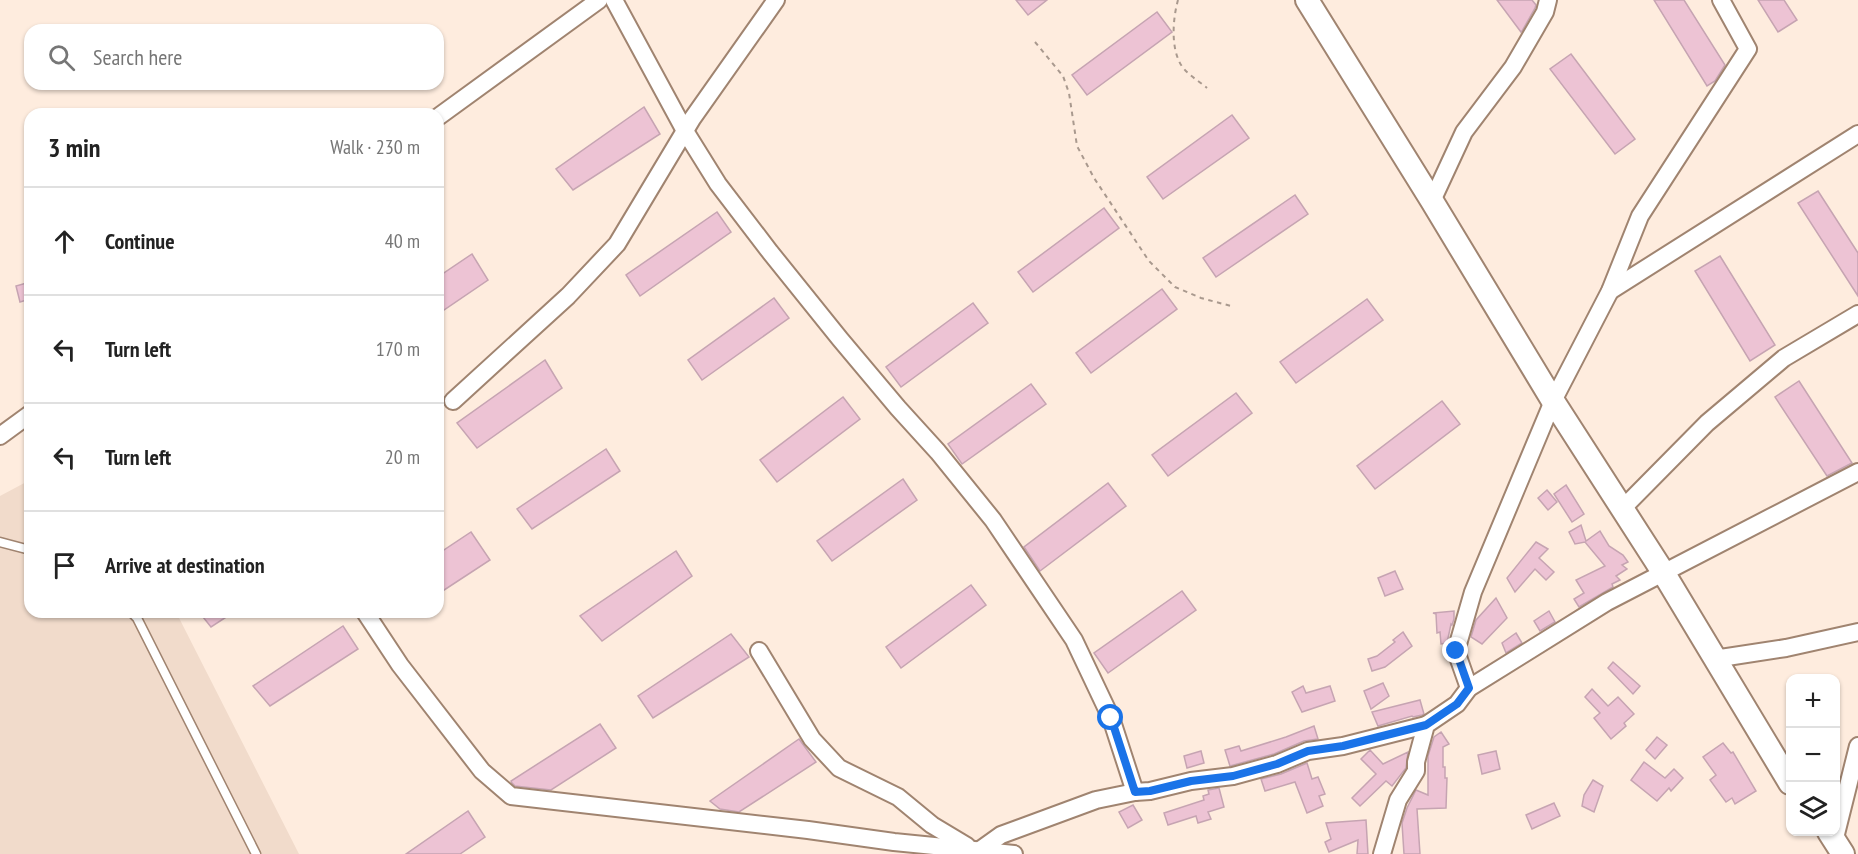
<!DOCTYPE html>
<html lang="en">
<head>
<meta charset="utf-8">
<style>
  :root { --surface:#fff; --page:#f6f6f6; --text:#222; --muted:#767676; --line:#e0e0e0 }
  body { margin:0; font-family:"PT Sans Narrow",sans-serif; background:var(--page); color:var(--text) }
  .controls { position:absolute; right:18px; bottom:18px; display:grid; overflow:hidden; border-radius:12px; box-shadow:0 2px 4px #0004 }
  .controls button { width:54px; height:54px; display:grid; place-items:center; padding:0; border:0; border-bottom:2px solid var(--line); background:var(--surface); color:var(--text); font:30px sans-serif }
  .stop { position:absolute; width:18px; height:18px; margin:-14px; border:4px solid #1a73e8; border-radius:50%; background:#fff }
  .stop.end { background:#1a73e8; border-color:#fff; box-shadow:0 2px 6px #0008 }
  .list { margin:0; padding:0; list-style:none }
  h2 { display:flex; justify-content:space-between; align-items:center; height:78px; margin:0; padding:0 24px; font-size:26px }
  h2 small { font-size:20px; font-weight:400; color:var(--muted) }
  .list li { display:grid; grid-template-columns:39px 1fr auto; gap:18px; align-items:center; box-sizing:border-box; height:108px; padding:0 24px; border-top:2px solid var(--line) }
  .list b { display:block; font-size:22px; white-space:nowrap }
  .list em { font-size:20px; font-style:normal; color:var(--muted) }
  .icon { flex:none; width:33px; height:33px; fill:none; stroke:currentColor; stroke-width:2; stroke-linecap:round; stroke-linejoin:round }
  .map { position:relative; flex:none; width:1858px; height:854px; overflow:hidden }
  .search { position:absolute; background:var(--surface); box-shadow:0 2px 4px #0004; left:24px; top:24px; width:420px; height:66px; display:flex; align-items:center; gap:15px; box-sizing:border-box; padding:0 21px; border-radius:18px; color:var(--muted); font-size:22px }
  .panel { position:absolute; background:var(--surface); box-shadow:0 2px 4px #0004; left:24px; top:108px; width:420px; height:510px; border-radius:18px }
  .map>svg:first-child { display:block }
  .built { fill:#f1dbcb }
  .building { fill:#edc3d4; stroke:#c6a4b2; stroke-width:1.5 }
  .lines { fill:none; stroke-linecap:round; stroke-linejoin:round }
  .lane-casing { stroke:#a08470; stroke-width:11 }
  .street-casing { stroke:#a08470; stroke-width:20 }
  .secondary-casing { stroke:#a08470; stroke-width:26 }
  .path { stroke:#a9998e; stroke-width:2; stroke-dasharray:4.5 4.5; stroke-linecap:butt }
  .lane { stroke:#fff; stroke-width:8 }
  .street { stroke:#fff; stroke-width:16 }
  .secondary { stroke:#fff; stroke-width:22 }
  .route { stroke:#1a73e8; stroke-width:8 }
</style>
</head>
<body>
<div class="map">
<svg width="1858" height="854" viewBox="0 0 1858 854">
  <rect width="100%" height="100%" fill="#feecde"/>
  <path class="built" d="M30 480V612H176L299 854H0V496Z"/>
  <g class="building">
    <path d="M1016 0H1047L1028 15Z"/>
    <path d="M1497 0H1532L1536 5 1535 8 1522 31 1521 32Z"/>
    <path d="M1654 0H1684L1725 65 1715 81 1707 86Z"/>
    <path d="M1758 0H1784L1797 20 1778 32Z"/>
    <path d="M1157 12 1172 32 1087 95 1072 75Z"/>
    <path d="M1571 54 1635 139 1615 154 1550 69Z"/>
    <path d="M644 107 660 134 573 190 556 169Z"/>
    <path d="M1232 115 1249 138 1163 199 1147 177Z"/>
    <path d="M1818 191 1858 253V296L1798 203Z"/>
    <path d="M1295 195 1308 214 1216 277 1203 258Z"/>
    <path d="M1104 208 1119 228 1033 292 1018 272Z"/>
    <path d="M717 212 731 232 640 296 626 275Z"/>
    <path d="M472 254 488 280 438 314V277Z"/>
    <path d="M1720 256 1775 345 1750 361 1695 271Z"/>
    <path d="M30 282V299L20 302 16 286Z"/>
    <path d="M1162 289 1177 309 1091 373 1076 353Z"/>
    <path d="M774 298 789 318 702 380 688 360Z"/>
    <path d="M1367 299 1383 320 1296 383 1280 362Z"/>
    <path d="M973 303 988 323 901 387 886 367Z"/>
    <path d="M545 360 562 388 477 448 457 423Z"/>
    <path d="M1799 381 1852 463 1827 476 1775 397Z"/>
    <path d="M1031 384 1046 404 962 464 948 444Z"/>
    <path d="M1236 393 1252 413 1168 476 1152 455Z"/>
    <path d="M843 397 860 419 777 482 760 460Z"/>
    <path d="M1442 401 1460 424 1375 489 1357 466Z"/>
    <path d="M606 449 620 471 532 529 517 509Z"/>
    <path d="M903 479 917 500 832 561 817 541Z"/>
    <path d="M1108 483 1126 506 1040 571 1024 547Z"/>
    <path d="M1566 485 1584 514 1572 522 1554 494Z"/>
    <path d="M1547 490 1557 502 1548 510 1538 498Z"/>
    <path d="M1581 525 1586 541 1600 531 1609 546 1623 555 1628 562 1622 565 1627 569 1616 576 1620 580 1612 584 1613 587 1579 607 1574 599 1584 593 1576 580 1605 566 1585 542 1575 544 1569 532Z"/>
    <path d="M471 532 490 560 438 594V554Z"/>
    <path d="M1536 542 1548 549 1539 558 1554 572 1546 580 1535 569 1515 592 1507 578Z"/>
    <path d="M676 551 692 576 602 641 580 616Z"/>
    <path d="M1395 571 1403 589 1385 596 1378 578Z"/>
    <path d="M971 585 986 605 901 668 886 647Z"/>
    <path d="M1182 591 1196 610 1108 673 1094 653Z"/>
    <path d="M1496 598 1507 618 1482 644 1471 637 1476 620Z"/>
    <path d="M1454 611V619L1452 625 1451 624 1447 643 1441 644 1440 632 1437 633 1436 614 1433 613Z"/>
    <path d="M1549 611 1555 622 1540 631 1534 621Z"/>
    <path d="M199 612H234L211 627Z"/>
    <path d="M343 626 358 649 270 706 253 686Z"/>
    <path d="M1403 632 1412 646 1385 667 1372 671 1368 659 1377 656 1395 642 1393 640Z"/>
    <path d="M1516 633 1522 643 1506 653 1502 643Z"/>
    <path d="M731 634 749 657 653 718 638 696Z"/>
    <path d="M1613 662 1640 686 1633 694 1608 668Z"/>
    <path d="M1383 683 1389 696 1371 709 1364 691Z"/>
    <path d="M1303 686 1306 693 1330 686 1335 701 1302 712 1292 692Z"/>
    <path d="M1592 689 1608 706 1618 697 1634 714 1624 723 1626 726 1611 739 1594 718 1600 713 1585 697Z"/>
    <path d="M1420 700 1424 714 1422 715 1413 717 1412 716 1378 726 1372 712Z"/>
    <path d="M600 724 616 748 551 790 515 786 512 783 511 781Z"/>
    <path d="M1314 726 1318 739 1304 741 1274 754 1230 766 1225 750 1239 746 1241 751 1286 737Z"/>
    <path d="M1441 732 1449 744 1443 747V767H1445V778H1447L1446 808 1417 809 1420 854H1404L1402 823 1407 808 1416 790 1428 795V756L1434 737Z"/>
    <path d="M1657 737 1667 745 1655 759 1646 750Z"/>
    <path d="M799 739 816 762 739 812 720 809 710 801Z"/>
    <path d="M1723 743 1731 753 1733 752 1756 791 1735 804 1732 798 1726 802 1710 780 1716 775 1703 757Z"/>
    <path d="M1370 750 1383 764 1408 752 1406 768 1392 786 1386 781 1360 806 1352 798 1376 774 1361 759Z"/>
    <path d="M1201 751 1204 763 1187 768 1184 756Z"/>
    <path d="M1496 751 1500 769 1482 774 1478 755Z"/>
    <path d="M1644 762 1665 778 1674 769 1683 778 1671 791 1669 788 1657 801 1631 780Z"/>
    <path d="M1307 763 1312 779 1318 777 1325 794 1319 796 1323 806 1307 813 1295 782 1265 791 1261 779 1281 774Z"/>
    <path d="M1593 780 1603 786 1594 812 1582 806 1584 795Z"/>
    <path d="M1219 788 1224 807 1208 812 1211 819 1198 823 1196 816 1168 825 1164 813 1204 800 1203 796 1209 794 1208 790Z"/>
    <path d="M1554 803 1560 816 1532 829 1526 815Z"/>
    <path d="M1133 805 1142 820 1128 828 1119 812Z"/>
    <path d="M468 811 485 837 460 854H406Z"/>
    <path d="M1366 820 1368 854H1357L1358 840 1329 852 1325 842 1331 839 1326 823Z"/>
  </g>
  <g class="lines">
    <defs>
      <g id="lane">
        <path d="M0 542 30 550"/>
        <path d="M131 612 137 618 256 854"/>
      </g>
      <g id="street">
        <path d="M614 0 685 131 718 184 770 252 840 339 898 408 938 452 993 520 1074 640 1111 718 1135 792"/>
        <path d="M438 117 599 0"/>
        <path d="M1432 201 1464 132 1513 67 1545 12 1548 0"/>
        <path d="M1610 291 1858 134"/>
        <path d="M453 401 568 296 617 244 692 119 776 0"/>
        <path d="M0 436 30 414"/>
        <path d="M1623 508 1707 423 1784 358 1858 314"/>
        <path d="M365 612 400 665 482 771 511 796 808 830 894 842 1014 854"/>
        <path d="M759 651 812 739 839 768 898 797 932 825 967 846"/>
        <path d="M1714 659 1786 648 1858 632"/>
        <path d="M1469 688 1456 651 1473 592 1553 401 1610 291 1640 216 1748 49 1721 0"/>
        <path d="M1835 838 1858 746"/>
        <path d="M980 850 1001 835 1096 800 1135 792 1150 791 1191 781 1233 776 1277 764 1308 751 1343 746 1426 725"/>
        <path d="M1382 854 1398 800 1416 771V762L1426 725 1457 704 1469 688 1607 602 1858 472"/>
      </g>
      <g id="secondary">
        <path d="M1307 0 1432 201 1553 401 1663 572 1790 783"/>
        <path d="M1829 832 1843 854"/>
      </g>
    </defs>
    <use href="#lane" class="lane-casing"/>
    <use href="#street" class="street-casing"/>
    <use href="#secondary" class="secondary-casing"/>
    <g class="path">
      <path d="M1178 0C1173 18 1171 44 1179 61 1184 73 1198 80 1207 88"/>
      <path d="M1035 42 1063 76 1069 93 1077 146 1094 178 1149 261 1175 287 1201 298 1231 306"/>
    </g>
    <use href="#lane" class="lane"/>
    <use href="#street" class="street"/>
    <use href="#secondary" class="secondary"/>
  </g>
  <g class="lines">
    <path class="route" d="M1111 718 1135 792 1150 791 1191 781 1233 776 1277 764 1308 751 1343 746 1426 725 1457 704 1469 688 1456 651"/>
  </g>
</svg>
<div class="controls">
<button>+</button>
<button>−</button>
<button><svg class="icon" aria-label="layers" viewBox="0 0 24 24"><path d="M12 4l9 5-9 5-9-5zM3 14l9 5 9-5"/></svg></button>
</div>
<div class="stop" style="left:1111px;top:718px"></div>
<div class="stop end" style="left:1456px;top:651px"></div>
<div class="search"><svg class="icon" aria-label="search" viewBox="0 0 24 24"><circle cx="10" cy="10" r="6"/><path d="M15 15l6 6"/></svg>Search here</div>
<section class="panel">
<h2>3 min<small>Walk · 230 m</small></h2>
<ul class="list">
<li><svg class="icon" aria-label="ahead" viewBox="0 0 24 24"><path d="M12 20V5M6 11l6-6 6 6"/></svg><div><b>Continue</b></div><em>40 m</em></li>
<li><svg class="icon" aria-label="left" viewBox="0 0 24 24"><path d="M17 20v-9H6M10 6l-5 5 5 5"/></svg><div><b>Turn left</b></div><em>170 m</em></li>
<li><svg class="icon" aria-label="left" viewBox="0 0 24 24"><path d="M17 20v-9H6M10 6l-5 5 5 5"/></svg><div><b>Turn left</b></div><em>20 m</em></li>
<li><svg class="icon" aria-label="arrive" viewBox="0 0 24 24"><path d="M6 21V4h12l-3 4 3 4H6"/></svg><div><b>Arrive at destination</b></div></li>
</ul>
</section>
</div>
</body>
</html>
